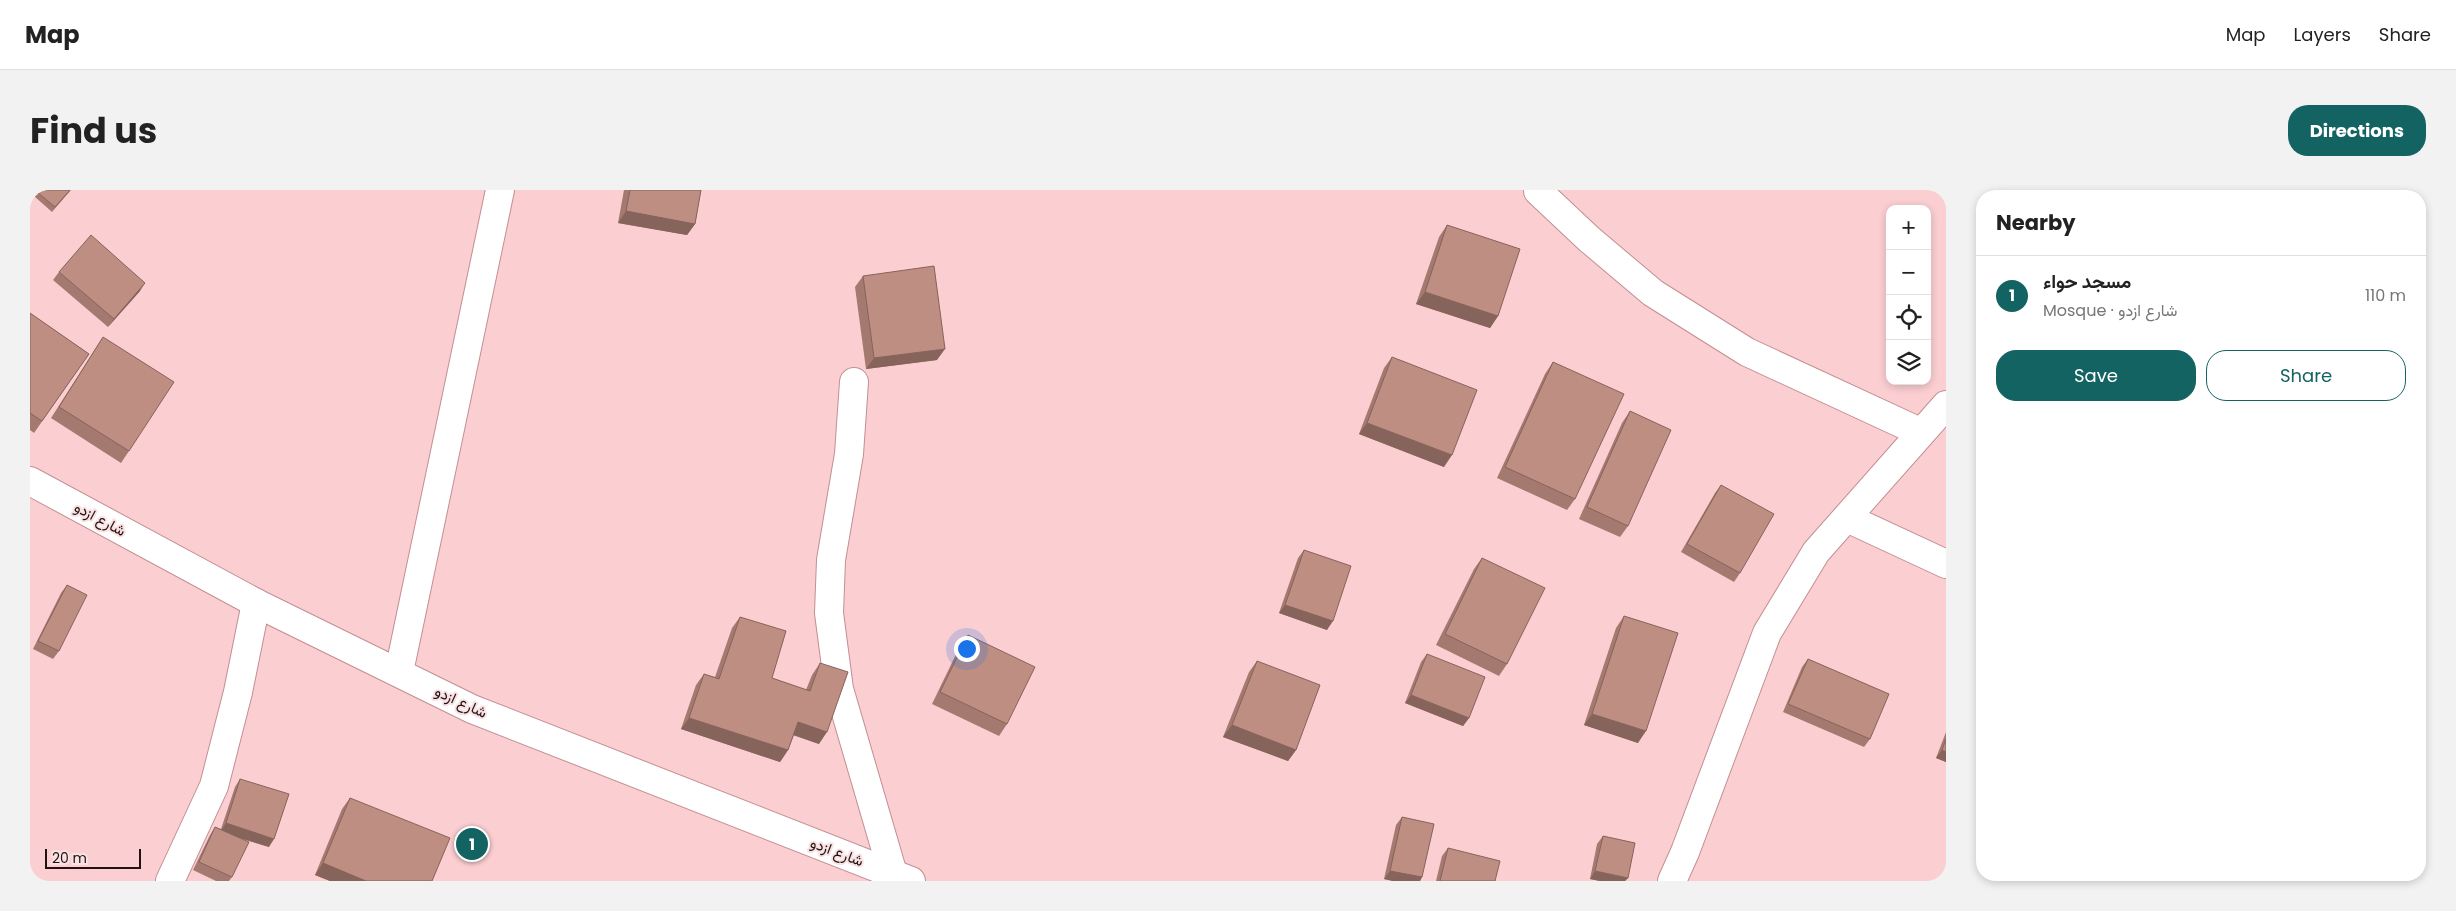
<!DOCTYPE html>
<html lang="en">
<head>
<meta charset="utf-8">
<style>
  :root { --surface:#fff; --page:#f2f2f2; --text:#222; --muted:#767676; --line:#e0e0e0; --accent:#146363 }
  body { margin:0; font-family:Poppins,Vazirmatn,sans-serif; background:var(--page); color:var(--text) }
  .controls { position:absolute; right:15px; top:15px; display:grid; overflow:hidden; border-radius:10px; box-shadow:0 2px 8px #0003 }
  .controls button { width:45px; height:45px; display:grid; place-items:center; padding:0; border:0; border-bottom:1px solid var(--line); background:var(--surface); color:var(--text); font:25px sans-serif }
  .scale { position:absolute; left:15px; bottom:12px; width:96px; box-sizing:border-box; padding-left:5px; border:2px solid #231112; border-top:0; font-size:14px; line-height:18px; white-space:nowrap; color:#231112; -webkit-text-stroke:4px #f9e2e3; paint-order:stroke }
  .you { position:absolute; left:936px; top:458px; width:18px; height:18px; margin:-12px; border:4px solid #fff; border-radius:50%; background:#1a73e8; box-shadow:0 0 0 8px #1a73e833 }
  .badge { display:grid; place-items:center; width:32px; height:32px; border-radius:50%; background:var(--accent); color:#fff; font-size:16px; font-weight:700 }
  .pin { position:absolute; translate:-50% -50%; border:2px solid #fff; box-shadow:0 1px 5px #0006 }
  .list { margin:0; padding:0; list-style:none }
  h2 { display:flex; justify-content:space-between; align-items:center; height:65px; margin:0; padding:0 20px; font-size:21px }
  h2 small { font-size:16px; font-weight:400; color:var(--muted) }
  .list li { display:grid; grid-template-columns:32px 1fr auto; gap:15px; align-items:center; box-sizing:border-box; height:80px; padding:0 20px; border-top:1px solid var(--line) }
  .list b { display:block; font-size:19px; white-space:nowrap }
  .list p { margin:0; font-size:16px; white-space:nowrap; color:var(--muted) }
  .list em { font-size:16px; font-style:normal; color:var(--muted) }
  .actions { display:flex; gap:10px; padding:15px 20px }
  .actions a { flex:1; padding:11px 0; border:1px solid var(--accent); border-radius:20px; text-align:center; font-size:18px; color:var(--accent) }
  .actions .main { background:var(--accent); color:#fff }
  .icon { flex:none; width:28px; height:28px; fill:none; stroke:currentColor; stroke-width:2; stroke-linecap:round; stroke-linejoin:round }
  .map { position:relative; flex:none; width:1916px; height:691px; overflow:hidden; border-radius:20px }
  header { display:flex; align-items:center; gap:30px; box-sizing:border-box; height:70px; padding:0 25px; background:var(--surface); border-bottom:1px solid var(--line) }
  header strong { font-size:24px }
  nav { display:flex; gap:28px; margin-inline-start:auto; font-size:18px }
  .intro { display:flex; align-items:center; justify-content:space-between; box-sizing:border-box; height:120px; padding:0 30px }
  h1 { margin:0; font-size:35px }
  .button { padding:12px 22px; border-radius:20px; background:var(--accent); color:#fff; font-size:18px; font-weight:700 }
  main { display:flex; gap:30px; padding:0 30px }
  aside { flex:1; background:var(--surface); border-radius:20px; box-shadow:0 2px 8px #0003 }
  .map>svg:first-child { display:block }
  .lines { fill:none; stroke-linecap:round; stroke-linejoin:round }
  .minor-casing { stroke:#c28f92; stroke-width:30 }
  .minor { stroke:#fff; stroke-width:28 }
  .wall { fill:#a47a70 }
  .shaded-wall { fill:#86635b }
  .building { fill:#bf8e82; stroke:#86635b }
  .labels { text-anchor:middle; stroke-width:4; stroke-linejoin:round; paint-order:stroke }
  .street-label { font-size:15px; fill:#231112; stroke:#f9e2e3 }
</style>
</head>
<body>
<header>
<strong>Map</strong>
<nav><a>Map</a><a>Layers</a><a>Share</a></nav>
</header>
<div class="intro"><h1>Find us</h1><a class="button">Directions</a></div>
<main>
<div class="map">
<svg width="1916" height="691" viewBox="0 0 1916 691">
  <rect width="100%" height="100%" fill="#fbced1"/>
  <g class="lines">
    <defs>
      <g id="minor">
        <path d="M1508 1 1559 49 1623 103 1717 162 1890 242"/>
        <path d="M824 192 819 264 801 370 799 423 809 499 863 684"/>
        <path d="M0 291 226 413 442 519 881 691"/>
        <path d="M1817 328 1916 374"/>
        <path d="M369 482 470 0"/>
        <path d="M140 691 184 596 208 502 226 413"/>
        <path d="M1642 691 1655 662 1737 443 1786 362 1916 215"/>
      </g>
    </defs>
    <use href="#minor" class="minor-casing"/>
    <use href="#minor" class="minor"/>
  </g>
  <g class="wall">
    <path d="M8 0H41L22 22 4 6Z"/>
    <path d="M594 0H671L665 34 657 45 588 33Z"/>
    <path d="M1417 35 1468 126 1460 138 1386 114 1409 47Z"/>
    <path d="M29 82 110 101 78 137 23 90Z"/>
    <path d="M833 86 907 170 836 179 825 97Z"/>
    <path d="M0 123 59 164 4 243 0 240Z"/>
    <path d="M73 147 99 261 91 273 21 228Z"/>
    <path d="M1362 167 1414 277 1329 244 1354 178Z"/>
    <path d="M1523 172 1545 309 1537 320 1467 288 1515 184Z"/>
    <path d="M1600 221 1598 336 1590 347 1549 329 1592 233Z"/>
    <path d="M1691 295 1710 383 1704 392 1651 362 1685 303Z"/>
    <path d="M1274 360 1297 440 1249 423 1268 368Z"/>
    <path d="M1452 368 1477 474 1469 486 1406 455 1444 379Z"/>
    <path d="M37 395 29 461 23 469 3 459 31 403Z"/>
    <path d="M1594 426 1608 553 1554 535 1586 438Z"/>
    <path d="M710 427 742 488 776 500 782 485 790 473 789 554 764 545 758 560 750 572 651 539 666 495 674 484 685 487 702 438Z"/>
    <path d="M938 445 977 534 969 546 902 514 930 456Z"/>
    <path d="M1397 464 1439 528 1433 536 1375 513 1391 472Z"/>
    <path d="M1778 469 1840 549 1834 557 1753 522 1772 477Z"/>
    <path d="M1227 471 1266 560 1258 571 1193 547 1219 482Z"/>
    <path d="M1916 542V572L1906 568Z"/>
    <path d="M210 589 239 657 207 647 202 687 199 691H186L163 680 180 645 185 637 191 639 205 597Z"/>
    <path d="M320 608 402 691H300L285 685 312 619Z"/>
    <path d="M1372 627 1392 687 1390 691H1363L1354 689 1366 635Z"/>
    <path d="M1573 646 1598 688 1595 691H1570L1560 689 1567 654Z"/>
    <path d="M1418 658 1465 691H1406L1412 666Z"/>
  </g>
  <g class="shaded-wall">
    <path d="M596 21 665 34 657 45 588 33Z"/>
    <path d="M115 93 110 101 78 137 84 129Z"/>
    <path d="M1395 102 1468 126 1460 138 1386 114Z"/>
    <path d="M915 159 907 170 836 179 844 168Z"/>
    <path d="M1337 233 1422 265 1414 277 1329 244Z"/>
    <path d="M1255 415 1303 431 1297 440 1249 423Z"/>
    <path d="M1381 505 1439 528 1433 536 1375 513Z"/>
    <path d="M1562 524 1616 541 1608 553 1554 535Z"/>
    <path d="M659 528 758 560 750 572 651 539Z"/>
    <path d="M768 532 797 542 789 554 760 544Z"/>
    <path d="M1202 535 1266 560 1258 571 1193 547Z"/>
    <path d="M1912 560 1916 562V572L1906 568Z"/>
    <path d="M196 633 244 649 239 657 190 642Z"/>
    <path d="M293 673 336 691H300L285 685Z"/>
    <path d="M1360 681 1392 687 1390 691H1363L1354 689Z"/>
    <path d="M1565 681 1598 688 1595 691H1570L1560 689Z"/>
  </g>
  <g class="building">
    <path d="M8 0H40L25 17 7 2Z"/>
    <path d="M600 0H671L665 34 596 21Z"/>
    <path d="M1417 35 1490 59 1468 126 1395 102Z"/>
    <path d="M61 45 115 93 84 129 29 82Z"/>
    <path d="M904 76 915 159 844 168 833 86Z"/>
    <path d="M0 123 59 164 12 231 0 223Z"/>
    <path d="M73 147 144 192 99 261 29 217Z"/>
    <path d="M1362 167 1447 200 1422 265 1337 233Z"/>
    <path d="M1523 172 1594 204 1545 309 1475 277Z"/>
    <path d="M1600 221 1641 240 1598 336 1557 317Z"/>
    <path d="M1691 295 1744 324 1710 383 1657 354Z"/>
    <path d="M1274 360 1321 376 1303 431 1255 415Z"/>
    <path d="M1452 368 1515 398 1477 474 1415 444Z"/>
    <path d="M37 395 57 405 29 461 8 451Z"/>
    <path d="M1594 426 1648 443 1616 541 1562 524Z"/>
    <path d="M710 427 756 441 742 488 780 501 790 473 818 482 797 542 768 532 758 560 659 528 674 484 689 489Z"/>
    <path d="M938 445 1005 477 977 534 910 502Z"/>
    <path d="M1397 464 1455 487 1439 528 1381 505Z"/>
    <path d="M1778 469 1859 504 1840 549 1758 514Z"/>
    <path d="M1227 471 1290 495 1266 560 1202 535Z"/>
    <path d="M1916 549V562L1912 560Z"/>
    <path d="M210 589 259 604 244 649 196 633Z"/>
    <path d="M320 608 420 648 402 691H336L293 673Z"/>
    <path d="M1372 627 1404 634 1392 687 1360 681Z"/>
    <path d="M185 637 219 652 202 687 169 672Z"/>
    <path d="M1573 646 1605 653 1598 688 1565 681Z"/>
    <path d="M1418 658 1470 671 1465 691H1410Z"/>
  </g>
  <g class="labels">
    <g class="street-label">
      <text transform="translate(70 329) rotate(28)" y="5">شارع ازدو</text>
      <text transform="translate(431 512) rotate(25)" y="5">شارع ازدو</text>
      <text transform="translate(807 662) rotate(21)" y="5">شارع ازدو</text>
    </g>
  </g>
</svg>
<div class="controls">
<button>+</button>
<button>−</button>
<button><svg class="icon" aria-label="locate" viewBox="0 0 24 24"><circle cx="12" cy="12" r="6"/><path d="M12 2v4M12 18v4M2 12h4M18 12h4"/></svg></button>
<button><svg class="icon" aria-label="layers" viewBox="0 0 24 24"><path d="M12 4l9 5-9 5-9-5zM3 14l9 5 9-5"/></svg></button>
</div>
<div class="scale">20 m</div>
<div class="you"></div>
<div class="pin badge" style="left:442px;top:654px">1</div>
</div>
<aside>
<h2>Nearby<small></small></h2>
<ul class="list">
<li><span class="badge">1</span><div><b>مسجد حواء</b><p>Mosque · شارع ازدو</p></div><em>110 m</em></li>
</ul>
<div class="actions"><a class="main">Save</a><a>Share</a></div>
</aside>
</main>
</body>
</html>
